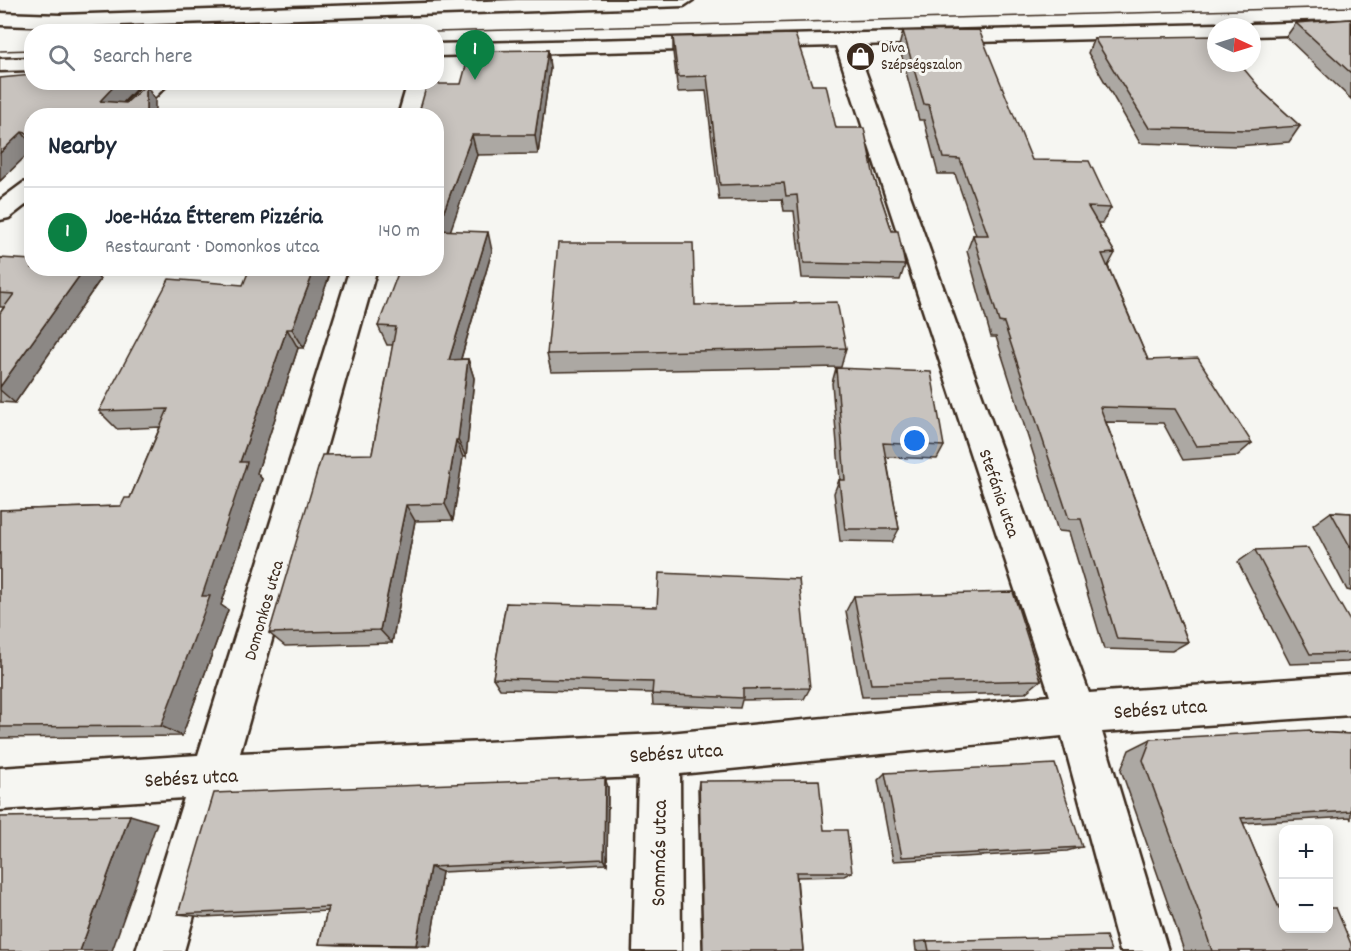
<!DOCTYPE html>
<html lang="en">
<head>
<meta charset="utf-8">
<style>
  :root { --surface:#fff; --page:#f2f2f3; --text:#1f2937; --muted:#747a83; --line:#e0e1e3; --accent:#0b8043 }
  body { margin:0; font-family:Dekko,sans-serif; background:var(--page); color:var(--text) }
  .controls { position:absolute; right:18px; bottom:18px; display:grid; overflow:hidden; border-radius:12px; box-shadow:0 3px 15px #0003 }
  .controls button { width:54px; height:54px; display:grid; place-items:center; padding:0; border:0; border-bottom:2px solid var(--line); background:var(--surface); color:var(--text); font:30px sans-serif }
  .compass { position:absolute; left:1207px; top:18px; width:54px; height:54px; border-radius:50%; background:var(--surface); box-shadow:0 3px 15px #0003; rotate:94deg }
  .you { position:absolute; left:915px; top:441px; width:21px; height:21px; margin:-15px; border:4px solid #fff; border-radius:50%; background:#1a73e8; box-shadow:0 0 0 9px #1a73e833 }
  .badge { display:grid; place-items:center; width:39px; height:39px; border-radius:50%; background:var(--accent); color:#fff; font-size:20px; font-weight:700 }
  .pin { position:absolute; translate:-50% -50px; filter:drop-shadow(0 2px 3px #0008) }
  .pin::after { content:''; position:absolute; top:32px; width:21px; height:18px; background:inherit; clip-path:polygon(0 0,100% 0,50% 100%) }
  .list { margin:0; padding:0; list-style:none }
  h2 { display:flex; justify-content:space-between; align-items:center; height:78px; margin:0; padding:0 24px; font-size:26px }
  h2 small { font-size:20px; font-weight:400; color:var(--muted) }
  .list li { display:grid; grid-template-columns:39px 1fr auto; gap:18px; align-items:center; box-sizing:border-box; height:90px; padding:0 24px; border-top:2px solid var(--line) }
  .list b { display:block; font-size:22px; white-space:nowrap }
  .list p { margin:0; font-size:20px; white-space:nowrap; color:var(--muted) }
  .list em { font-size:20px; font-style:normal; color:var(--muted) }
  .icon { flex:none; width:33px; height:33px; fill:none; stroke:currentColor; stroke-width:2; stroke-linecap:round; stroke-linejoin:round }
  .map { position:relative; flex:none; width:1351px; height:951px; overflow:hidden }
  .search { position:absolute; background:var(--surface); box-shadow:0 3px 15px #0003; left:24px; top:24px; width:420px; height:66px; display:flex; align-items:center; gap:15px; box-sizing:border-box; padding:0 21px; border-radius:24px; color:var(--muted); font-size:22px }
  .panel { position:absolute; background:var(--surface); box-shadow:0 3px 15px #0003; left:24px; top:108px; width:420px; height:168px; border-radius:24px }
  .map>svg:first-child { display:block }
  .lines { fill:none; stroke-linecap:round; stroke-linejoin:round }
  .minor-casing { stroke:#3b2a1e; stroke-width:5 }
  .major-casing { stroke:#3b2a1e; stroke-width:5 }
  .minor { fill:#f6f6f2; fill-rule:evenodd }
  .major { fill:#f6f6f2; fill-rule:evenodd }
  .tram { stroke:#3b2a1e; stroke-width:1.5 }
  .wall { fill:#aca8a3; stroke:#3b2a1e; stroke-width:1.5 }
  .shaded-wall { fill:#8c8885; stroke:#3b2a1e; stroke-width:1.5 }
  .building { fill:#c8c3be; stroke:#3b2a1e; stroke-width:1.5 }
  .labels { text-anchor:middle; stroke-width:6; stroke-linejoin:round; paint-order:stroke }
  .far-poi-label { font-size:15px; fill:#3b2a1e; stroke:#f6f6f2; text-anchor:start }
  .street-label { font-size:18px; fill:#3b2a1e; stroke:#f6f6f2 }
  .near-street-label { font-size:21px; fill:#3b2a1e; stroke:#f6f6f2 }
</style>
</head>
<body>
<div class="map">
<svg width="1351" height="951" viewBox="0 0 1351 951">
  <rect width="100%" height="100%" fill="#f6f6f2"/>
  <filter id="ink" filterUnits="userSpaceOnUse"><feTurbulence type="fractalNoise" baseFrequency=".0167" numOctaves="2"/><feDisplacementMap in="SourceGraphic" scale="12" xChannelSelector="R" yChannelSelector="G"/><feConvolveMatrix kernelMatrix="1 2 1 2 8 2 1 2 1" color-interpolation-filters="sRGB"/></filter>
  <g filter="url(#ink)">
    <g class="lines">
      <defs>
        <g id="minor">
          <path d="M1351 21V33L1252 36V27H1244L1252 24Z"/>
          <path d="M1216 24 1224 27H1216V36L856 45 1089 693 1351 675V715L1102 732 1168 951H1120L1062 736 680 774 681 951H633L638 777 228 795 184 951H136L184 798 0 810V768L198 755 350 268H377L240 753 659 734 1050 696 836 46 436 56V44Z"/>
          <path d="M32 58V70L0 71V59Z"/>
          <path d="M408 82H429L420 116H398Z"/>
        </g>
        <g id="major">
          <path d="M517 0H693L684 6 60 27 0 25V13L60 15Z"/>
          <path d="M147 82H170L136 116H112Z"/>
          <path d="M32 181V200L9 218 0 220V200L23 183Z"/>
        </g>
      </defs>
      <use href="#minor" class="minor-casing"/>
      <use href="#major" class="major-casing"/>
      <use href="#minor" class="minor"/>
      <use href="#major" class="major"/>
      <g class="tram">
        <path d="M436 32 1351 7"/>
        <path d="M0 51 32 50"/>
      </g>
    </g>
    <g class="wall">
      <path d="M1351 19V99L1286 37 1296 23Z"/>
      <path d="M903 31 1032 160 1111 208 1102 223H1097L1115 253 1108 266 1148 360 1252 443 1237 456 1183 460 1163 423 1106 422 1188 642 1172 651 1104 649 1069 532 1058 531 996 337H991L967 251 973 235H976L955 174H938L924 120H919L899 46Z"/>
      <path d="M673 37 812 85 836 128 874 177 892 231 905 265 900 280 802 278 794 211H784L782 199 719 200 706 91 678 92 673 52Z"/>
      <path d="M1094 38 1264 93 1300 126 1289 142 1237 146 1140 143 1088 53Z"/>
      <path d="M548 50 550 69 538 154 477 155 450 230 492 251 461 359H468L474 378 466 457H463L453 520 415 521 392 643 285 646 269 633 372 454 393 345H387L378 326 436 268 461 84Z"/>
      <path d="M32 82H143L123 103 155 100 32 116V150L0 181Z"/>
      <path d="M0 258 32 268H91L100 280 15 403 0 402V313L4 307H0Z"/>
      <path d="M332 268 304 348H298L257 473 262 479 221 605 228 610 182 736 0 738V510L121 506 130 498 160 427 117 429 99 411 243 285Z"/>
      <path d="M695 305 846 348 841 367 551 372 547 354Z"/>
      <path d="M836 368 944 446 937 459 886 457 899 529 892 542 840 541 834 493 839 480H840L832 383Z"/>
      <path d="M1331 512 1351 513V591L1347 590 1313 525Z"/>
      <path d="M1255 550 1351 623V661L1347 662 1290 664 1238 562Z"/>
      <path d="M854 596 1041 680 1025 693 862 697 846 611Z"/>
      <path d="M506 603 810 688 804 699 742 700 740 708 653 705 652 693 500 689 493 678Z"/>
      <path d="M1311 732 1351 734V820L1350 817 1243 823 1279 908 1351 951H1184L1173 918 1121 770 1129 750 1151 739Z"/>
      <path d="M885 773 1082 847 1067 851 893 861 878 780Z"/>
      <path d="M699 781 824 830 852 872 844 876 797 877 803 951H702L698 789Z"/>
      <path d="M608 787 607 864 442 872 430 946 338 945 319 944 327 911 204 917 178 914Z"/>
      <path d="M927 941 1111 951H916L915 942Z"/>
    </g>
    <g class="shaded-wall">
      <path d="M548 50 550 69 538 154 535 135Z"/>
      <path d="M118 82H143L110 116 100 101Z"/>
      <path d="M146 85 155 100V116H146Z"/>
      <path d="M22 132 32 145V150L0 181V153Z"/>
      <path d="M472 135 477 155 444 249 437 230Z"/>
      <path d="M488 232 492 251 455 379 449 360Z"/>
      <path d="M85 268H91L100 280 15 403 0 390V387Z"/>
      <path d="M315 268H332L304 348 292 329Z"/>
      <path d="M287 329 298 348 257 473 262 479 221 605 228 610 182 736 161 726 240 462Z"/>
      <path d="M468 359 474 378 466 457 458 440Z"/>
      <path d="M456 440 463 457 453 520 445 504Z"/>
      <path d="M406 505 415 521 392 643 380 630Z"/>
      <path d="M605 778 608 787 607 864 604 859Z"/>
      <path d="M130 815 157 823 112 951H80Z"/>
      <path d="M430 867 442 872 430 946 416 945Z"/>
    </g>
    <g class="building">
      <path d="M1351 19V73L1296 23Z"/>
      <path d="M979 30 1032 160 1089 161 1111 208 1088 207 1115 253 1102 254 1148 360 1198 358 1252 443 1196 446 1175 409 1100 407 1188 642 1117 639 1081 519H1069L1004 323 999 322 973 235H988L960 159 943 158 929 105 924 104 903 31Z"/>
      <path d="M795 34 812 85H826L836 128H864L874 177 892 231H898L905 265 804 263 797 195 786 196 784 183 720 185 707 76 678 77 673 37Z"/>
      <path d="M1216 36V63H1239L1264 93 1300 126 1248 130 1149 128 1094 38Z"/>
      <path d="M548 50 535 135H472L437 230 488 232 449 360 468 359 458 440H456L445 504 406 505 380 630 269 633 322 455 372 454 396 327 378 326 400 268H436V116H418L427 84H461L470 51Z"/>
      <path d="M32 75V82H118L100 101 126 103 146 85V116H32V134L22 132 0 153V78Z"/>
      <path d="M558 243H693L695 305 837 302 846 348 547 354Z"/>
      <path d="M0 258 32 260V268H85L0 387V313L14 294 0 293Z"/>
      <path d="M250 268H315L292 329H287L240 462H247L202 596H210L161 726 0 727V510L121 506 125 498H130L168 409 99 411 169 279 243 285Z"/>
      <path d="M836 368 931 372 944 446 883 443 899 529H845L839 480H845Z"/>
      <path d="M1331 512 1351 513V548Z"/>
      <path d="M1308 548 1351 623V653L1310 654 1255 550Z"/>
      <path d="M659 573 799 579 810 688 743 689V698L652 694 653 682 493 678 506 603 657 607Z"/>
      <path d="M1013 592 1041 680 871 684 854 596Z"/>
      <path d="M1310 730 1311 732 1351 734V811L1241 818 1279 908H1284V928H1329V908H1336L1351 944V951H1212L1200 915 1143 760 1151 739Z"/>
      <path d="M1055 764 1082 847 902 857 885 773Z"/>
      <path d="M605 778 604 859 430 867 416 945 319 944 328 907 178 914 214 793Z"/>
      <path d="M819 780 824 830H847L852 872H796L803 951H703L699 781Z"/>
      <path d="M130 815 80 951H0V817Z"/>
      <path d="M1106 936 1111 951H929L927 941Z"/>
    </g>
  </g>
  <defs>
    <symbol id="shop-disc" viewBox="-11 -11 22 22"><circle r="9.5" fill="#3b2a1e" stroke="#f6f6f2"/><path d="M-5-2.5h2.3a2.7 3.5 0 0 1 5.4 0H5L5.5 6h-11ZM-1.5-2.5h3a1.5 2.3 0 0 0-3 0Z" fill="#fff"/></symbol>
  </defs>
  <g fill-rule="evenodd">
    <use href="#shop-disc" x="844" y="40" width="33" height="33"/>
  </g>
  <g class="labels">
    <g class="far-poi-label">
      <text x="881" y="52">Díva<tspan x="881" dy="17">Szépségszalon</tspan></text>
    </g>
    <g class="street-label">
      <text transform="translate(1000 493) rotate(71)" y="6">Stefánia utca</text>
      <text transform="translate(263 610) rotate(-74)" y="6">Domonkos utca</text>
    </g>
    <g class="near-street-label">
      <text transform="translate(1160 708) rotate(-4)" y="7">Sebész utca</text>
      <text transform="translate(676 752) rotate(-4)" y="7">Sebész utca</text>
      <text transform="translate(191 777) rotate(-3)" y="7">Sebész utca</text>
      <text transform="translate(658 853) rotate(-89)" y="7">Sommás utca</text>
    </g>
  </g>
</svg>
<div class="controls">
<button>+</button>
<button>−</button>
</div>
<svg class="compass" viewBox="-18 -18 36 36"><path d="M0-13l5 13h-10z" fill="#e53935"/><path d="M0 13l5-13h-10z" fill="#747a83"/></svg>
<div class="you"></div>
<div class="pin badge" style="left:475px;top:80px">1</div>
<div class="search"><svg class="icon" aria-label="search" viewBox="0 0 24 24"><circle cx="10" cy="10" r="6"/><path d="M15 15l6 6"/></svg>Search here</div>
<section class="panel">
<h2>Nearby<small></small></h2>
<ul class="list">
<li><span class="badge">1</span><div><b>Joe-Háza Étterem Pizzéria</b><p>Restaurant · Domonkos utca</p></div><em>140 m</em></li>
</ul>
</section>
</div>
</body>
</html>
